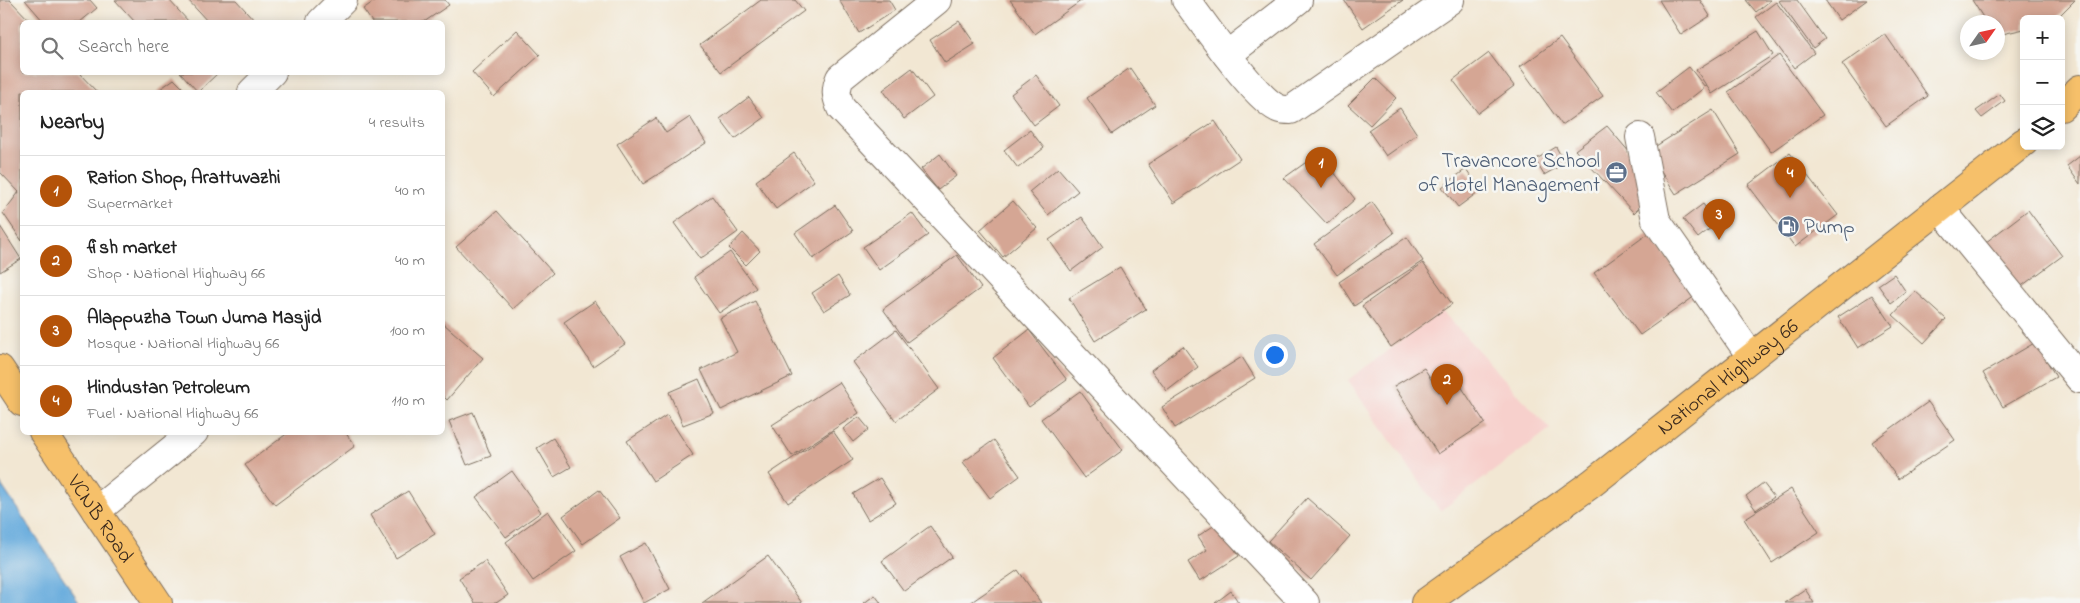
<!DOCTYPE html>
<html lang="en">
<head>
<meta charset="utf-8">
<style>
  :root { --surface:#fff; --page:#f2f2f2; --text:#222; --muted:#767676; --line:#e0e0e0; --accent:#b45309 }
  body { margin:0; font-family:"Indie Flower",sans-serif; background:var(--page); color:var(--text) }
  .controls { position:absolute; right:15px; top:15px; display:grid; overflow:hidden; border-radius:8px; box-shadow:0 2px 12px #0003 }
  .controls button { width:45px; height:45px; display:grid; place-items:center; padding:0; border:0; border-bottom:1px solid var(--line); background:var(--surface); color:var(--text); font:25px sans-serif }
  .compass { position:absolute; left:1960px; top:15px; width:45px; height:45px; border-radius:50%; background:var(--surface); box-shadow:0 2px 12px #0003; rotate:56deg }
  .you { position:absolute; left:1274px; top:354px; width:18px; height:18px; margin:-12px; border:4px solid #fff; border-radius:50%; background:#1a73e8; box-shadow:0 0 0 8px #1a73e833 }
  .badge { display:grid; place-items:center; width:32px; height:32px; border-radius:50%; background:var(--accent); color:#fff; font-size:16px; font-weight:700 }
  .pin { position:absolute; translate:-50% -41px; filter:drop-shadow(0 1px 2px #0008) }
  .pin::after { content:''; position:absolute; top:26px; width:18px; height:15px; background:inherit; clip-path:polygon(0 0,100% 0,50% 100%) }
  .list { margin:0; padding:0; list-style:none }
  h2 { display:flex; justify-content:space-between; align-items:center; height:65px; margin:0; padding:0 20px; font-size:21px }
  h2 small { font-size:16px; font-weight:400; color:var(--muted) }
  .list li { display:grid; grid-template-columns:32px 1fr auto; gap:15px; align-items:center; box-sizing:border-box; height:70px; padding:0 20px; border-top:1px solid var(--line) }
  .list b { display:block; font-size:19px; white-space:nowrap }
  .list p { margin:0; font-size:16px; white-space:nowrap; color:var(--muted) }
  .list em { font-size:16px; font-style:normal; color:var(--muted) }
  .icon { flex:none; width:28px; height:28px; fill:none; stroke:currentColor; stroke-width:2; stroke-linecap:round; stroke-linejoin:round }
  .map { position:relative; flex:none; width:2080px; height:603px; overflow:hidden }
  .search { position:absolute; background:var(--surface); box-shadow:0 2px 12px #0003; left:20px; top:20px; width:425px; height:55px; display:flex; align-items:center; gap:12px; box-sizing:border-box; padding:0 18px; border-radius:8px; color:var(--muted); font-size:19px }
  .panel { position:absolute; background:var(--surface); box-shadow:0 2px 12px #0003; left:20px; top:90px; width:425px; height:345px; border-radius:8px }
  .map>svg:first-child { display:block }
  .built { fill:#f7d0cc }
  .water { fill:#67acdd; stroke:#516b7e }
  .building { fill:#d5a694 }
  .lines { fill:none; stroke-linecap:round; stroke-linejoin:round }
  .minor-casing { stroke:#7b6c5d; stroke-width:30 }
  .major-casing { stroke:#7b6c5d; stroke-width:30 }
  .minor { stroke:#fff; stroke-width:28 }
  .major { stroke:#f6c06b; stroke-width:28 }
  .labels { text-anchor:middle; stroke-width:5; stroke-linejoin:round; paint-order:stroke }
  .service-label { font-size:21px; fill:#4e5e75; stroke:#f6f6f2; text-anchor:end }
  .street-label { font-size:21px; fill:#3b2a1e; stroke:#f6f6f2 }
</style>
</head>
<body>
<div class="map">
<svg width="2080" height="603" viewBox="0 0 2080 603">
  <rect width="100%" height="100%" fill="#f6f6f2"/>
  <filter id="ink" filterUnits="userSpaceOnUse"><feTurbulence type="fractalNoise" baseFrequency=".02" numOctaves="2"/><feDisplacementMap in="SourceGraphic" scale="10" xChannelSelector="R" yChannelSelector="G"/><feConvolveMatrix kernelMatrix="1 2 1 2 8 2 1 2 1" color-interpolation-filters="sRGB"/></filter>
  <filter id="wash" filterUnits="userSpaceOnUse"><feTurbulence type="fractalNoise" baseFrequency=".0096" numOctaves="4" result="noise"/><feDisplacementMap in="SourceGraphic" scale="20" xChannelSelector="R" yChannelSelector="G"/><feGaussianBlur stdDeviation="1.12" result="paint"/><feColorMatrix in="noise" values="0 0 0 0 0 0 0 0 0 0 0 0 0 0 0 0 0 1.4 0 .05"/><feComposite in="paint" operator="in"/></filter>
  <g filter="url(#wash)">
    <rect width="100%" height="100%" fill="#f2e7d3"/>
    <path class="built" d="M1442 311 1550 429 1440 511 1348 380Z"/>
    <path class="water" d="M0 483 80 603H0Z"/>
    <g id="blocks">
      <g class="building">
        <path d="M0 0H10L31 22H22V72H78L97 92H22V241L3 213 19 192 0 172Z"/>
        <path d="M25 0H90L97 8 80 22H44Z"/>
        <path d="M115 0H169L189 22H135Z"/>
        <path d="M188 0H236L256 22H208Z"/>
        <path d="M376 0H445L449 5 424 22H372L363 9Z"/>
        <path d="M761 0H795L804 11 721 72 700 45Z"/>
        <path d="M839 0H889L895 10 859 33Z"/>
        <path d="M1010 0H1082L1035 34Z"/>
        <path d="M1344 0H1403L1363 28Z"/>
        <path d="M1659 0H1700L1710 16 1681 35Z"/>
        <path d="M1746 0H1771L1756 12Z"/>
        <path d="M1781 0H1797L1825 39 1813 48 1779 1Z"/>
        <path d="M1825 0H1867L1839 20Z"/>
        <path d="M1972 0H2075L2056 19H2024V29L1998 35V22H1986Z"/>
        <path d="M1776 2 1814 53 1794 68 1756 17Z"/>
        <path d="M959 21 975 44 945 63 930 40Z"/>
        <path d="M517 30 540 55 494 97 472 72Z"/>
        <path d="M1758 31 1773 55 1712 94 1696 70Z"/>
        <path d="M1885 34 1928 96 1886 126 1842 64Z"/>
        <path d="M1560 38 1603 96 1562 125 1520 67Z"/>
        <path d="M1489 53 1514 86 1478 113 1453 80Z"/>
        <path d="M1779 55 1823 115 1771 152 1728 92Z"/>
        <path d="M1689 67 1705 87 1672 113 1656 92Z"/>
        <path d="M912 68 933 97 904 119 883 90Z"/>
        <path d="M1130 68 1155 105 1112 134 1087 98Z"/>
        <path d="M180 72H219L198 92Z"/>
        <path d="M1036 75 1059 106 1034 125 1011 94Z"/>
        <path d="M1375 78 1396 98 1370 125 1348 105Z"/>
        <path d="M174 79 187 92H156Z"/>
        <path d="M2000 94 2005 101 1982 118 1976 111Z"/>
        <path d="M749 97 764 118 735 139 720 119Z"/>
        <path d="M1400 108 1417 134 1386 156 1368 130Z"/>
        <path d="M1713 110 1740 154 1676 194 1648 151Z"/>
        <path d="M690 117 706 143 643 184 617 144 656 118 666 133Z"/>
        <path d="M1215 121 1240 159 1174 203 1148 164Z"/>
        <path d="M1607 126 1642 167 1650 196 1634 213 1575 150Z"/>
        <path d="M1030 130 1044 148 1018 168 1004 150Z"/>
        <path d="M1556 147 1565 163 1544 175 1535 160Z"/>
        <path d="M794 153 814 181 776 209 756 181Z"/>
        <path d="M1319 153 1355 199 1327 224 1284 178Z"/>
        <path d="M1790 153 1838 215 1795 247 1748 185Z"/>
        <path d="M940 154 956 176 938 190 921 169Z"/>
        <path d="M2080 156V184L2067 166Z"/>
        <path d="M1058 168 1078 191 1048 215 1029 192Z"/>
        <path d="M1466 169 1481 190 1458 207 1442 187Z"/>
        <path d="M712 196 738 232 700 259 674 223Z"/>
        <path d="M1013 201 1037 228 1003 257 980 230Z"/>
        <path d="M1372 202 1394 233 1337 275 1314 244Z"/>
        <path d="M1703 204 1717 223 1698 238 1683 219Z"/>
        <path d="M835 205 853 231 813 259 795 233Z"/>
        <path d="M2028 210 2062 256 2015 291 1981 246Z"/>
        <path d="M497 211 553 273 513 309 456 247Z"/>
        <path d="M912 213 928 235 879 270 863 247Z"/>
        <path d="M1082 217 1103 247 1071 271 1049 240Z"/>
        <path d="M0 226 21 259 0 272Z"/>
        <path d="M743 233 760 251 746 265 729 248Z"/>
        <path d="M1649 233 1695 296 1640 335 1594 273Z"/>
        <path d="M1407 237 1423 261 1354 306 1339 282Z"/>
        <path d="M730 252 756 288 719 313 694 277Z"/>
        <path d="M957 255 981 288 907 342 883 309Z"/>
        <path d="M1423 263 1452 304 1391 347 1362 306Z"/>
        <path d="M1120 267 1146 309 1095 341 1069 298Z"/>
        <path d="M1894 274 1906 292 1891 303 1878 285Z"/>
        <path d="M838 276 850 295 824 311 812 293Z"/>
        <path d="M1915 291 1946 319 1924 343 1893 315Z"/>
        <path d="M1872 295 1893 326 1858 348 1838 317Z"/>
        <path d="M595 301 625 344 593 366 564 322Z"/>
        <path d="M755 301 792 376 721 410 701 370 737 352 720 318Z"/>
        <path d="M444 324 483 358 447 400 442 395V326Z"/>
        <path d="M896 330 939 389 896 421 853 362Z"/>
        <path d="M1029 330 1067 380 1029 407 993 358Z"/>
        <path d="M2036 342 2056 377 2003 407 1983 373Z"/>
        <path d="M1183 346 1198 367 1167 391 1151 370Z"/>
        <path d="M1242 357 1255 378 1175 428 1162 407Z"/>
        <path d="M1424 368 1439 392 1457 380 1485 423 1438 454 1394 386Z"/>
        <path d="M699 379 714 413 683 425 669 392Z"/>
        <path d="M839 382 859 413 792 456 772 425Z"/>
        <path d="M1080 391 1123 450 1084 478 1041 419Z"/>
        <path d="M1928 402 1955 440 1898 479 1872 442Z"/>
        <path d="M473 412 491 456 467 465 449 421Z"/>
        <path d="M667 415 693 455 653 481 627 441Z"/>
        <path d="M859 417 869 429 853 442 843 429Z"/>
        <path d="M833 431 853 460 788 503 769 474Z"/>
        <path d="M289 432H345L355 446 275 505 245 465Z"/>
        <path d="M553 438 571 467 554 477 537 448Z"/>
        <path d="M994 440 1020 476 990 498 963 462Z"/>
        <path d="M512 471 541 512 506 537 476 497Z"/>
        <path d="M880 478 896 503 868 520 853 494Z"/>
        <path d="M1763 483 1774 497 1756 510 1746 496Z"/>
        <path d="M1791 489 1819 532 1772 563 1744 519Z"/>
        <path d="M599 490 620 518 583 544 563 516Z"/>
        <path d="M408 491 435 534 396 558 370 515Z"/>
        <path d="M1307 498 1350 536 1311 580 1268 541Z"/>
        <path d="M548 511 576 551 533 581 506 542Z"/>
        <path d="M1218 523 1239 556 1200 581 1188 562 1207 550 1198 536Z"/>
        <path d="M930 526 952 557 904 591 882 561Z"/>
        <path d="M646 543 670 589 644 603 620 557Z"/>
        <path d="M768 556 802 603H702Z"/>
        <path d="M485 561 508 595 496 603H475L459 578Z"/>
        <path d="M1018 570 1041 603H970Z"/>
        <path d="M1805 589 1814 603H1784Z"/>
        <path d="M1231 591 1239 603H1215Z"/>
        <path d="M875 595 881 603H864Z"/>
      </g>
    </g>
  </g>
  <g filter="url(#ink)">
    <use href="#blocks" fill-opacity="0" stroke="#7b6c5d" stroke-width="1"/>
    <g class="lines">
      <defs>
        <g id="minor">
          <path d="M937 0 840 78C835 90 836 96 841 108L1305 603"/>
          <path d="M1186 0C1202 21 1258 103 1280 109 1283 110 1288 110 1291 110L1450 0"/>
          <path d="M321 22 343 0"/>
          <path d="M1227 55 1298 0"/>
          <path d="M252 92 272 72"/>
          <path d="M1640 137 1656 220 1751 356"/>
          <path d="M1940 208 2080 379"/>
          <path d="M96 511 194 432"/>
        </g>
        <g id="major">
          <path d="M2061 107 2080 89"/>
          <path d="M0 369 22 402"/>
          <path id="s1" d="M43 432 158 603"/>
          <path id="s2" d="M1425 603 1591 484 2024 142"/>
        </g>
      </defs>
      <use href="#minor" class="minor-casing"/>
      <use href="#major" class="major-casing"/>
      <use href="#minor" class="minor"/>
      <use href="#major" class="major"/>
    </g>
  </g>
  <defs>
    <symbol id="office-disc" viewBox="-11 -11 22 22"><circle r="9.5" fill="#5c6f8a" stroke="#f6f6f2"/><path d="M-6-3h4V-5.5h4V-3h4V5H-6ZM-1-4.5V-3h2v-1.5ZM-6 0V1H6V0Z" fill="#fff"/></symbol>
    <symbol id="fuel-disc" viewBox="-11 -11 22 22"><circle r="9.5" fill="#5c6f8a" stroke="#f6f6f2"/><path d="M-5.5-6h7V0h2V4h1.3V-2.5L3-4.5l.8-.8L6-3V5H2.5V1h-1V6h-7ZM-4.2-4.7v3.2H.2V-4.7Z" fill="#fff"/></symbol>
  </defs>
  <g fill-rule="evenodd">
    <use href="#office-disc" x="1604" y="160" width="25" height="25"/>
    <use href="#fuel-disc" x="1776" y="214" width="25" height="25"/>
  </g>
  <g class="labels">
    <g class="service-label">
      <text x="1600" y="167">Travancore School<tspan x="1600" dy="24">of Hotel Management</tspan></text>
      <text x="1804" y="233" text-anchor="start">Pump</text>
    </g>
    <g class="street-label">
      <text dy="7" stroke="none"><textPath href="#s2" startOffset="378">National Highway 66</textPath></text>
      <text dy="7" stroke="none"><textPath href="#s1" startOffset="104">VCNB Road</textPath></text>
    </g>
  </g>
</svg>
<div class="controls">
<button>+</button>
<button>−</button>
<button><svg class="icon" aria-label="layers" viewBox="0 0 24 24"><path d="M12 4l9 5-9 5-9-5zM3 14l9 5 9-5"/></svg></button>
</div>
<svg class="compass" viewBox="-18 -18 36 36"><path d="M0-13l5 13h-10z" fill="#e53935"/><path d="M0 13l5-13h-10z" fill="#767676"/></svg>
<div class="you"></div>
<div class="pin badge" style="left:1321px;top:188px">1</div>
<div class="pin badge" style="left:1447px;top:405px">2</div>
<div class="pin badge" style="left:1719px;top:240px">3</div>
<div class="pin badge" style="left:1790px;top:198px">4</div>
<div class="search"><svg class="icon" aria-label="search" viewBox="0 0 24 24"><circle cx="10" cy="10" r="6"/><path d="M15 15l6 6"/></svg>Search here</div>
<section class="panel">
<h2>Nearby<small>4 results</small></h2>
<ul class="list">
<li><span class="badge">1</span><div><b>Ration Shop, Arattuvazhi</b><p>Supermarket</p></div><em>40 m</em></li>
<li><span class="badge">2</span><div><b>fish market</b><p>Shop · National Highway 66</p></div><em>40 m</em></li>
<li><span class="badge">3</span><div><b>Alappuzha Town Juma Masjid</b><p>Mosque · National Highway 66</p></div><em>100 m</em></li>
<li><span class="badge">4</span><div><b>Hindustan Petroleum</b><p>Fuel · National Highway 66</p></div><em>110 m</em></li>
</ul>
</section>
</div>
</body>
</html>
